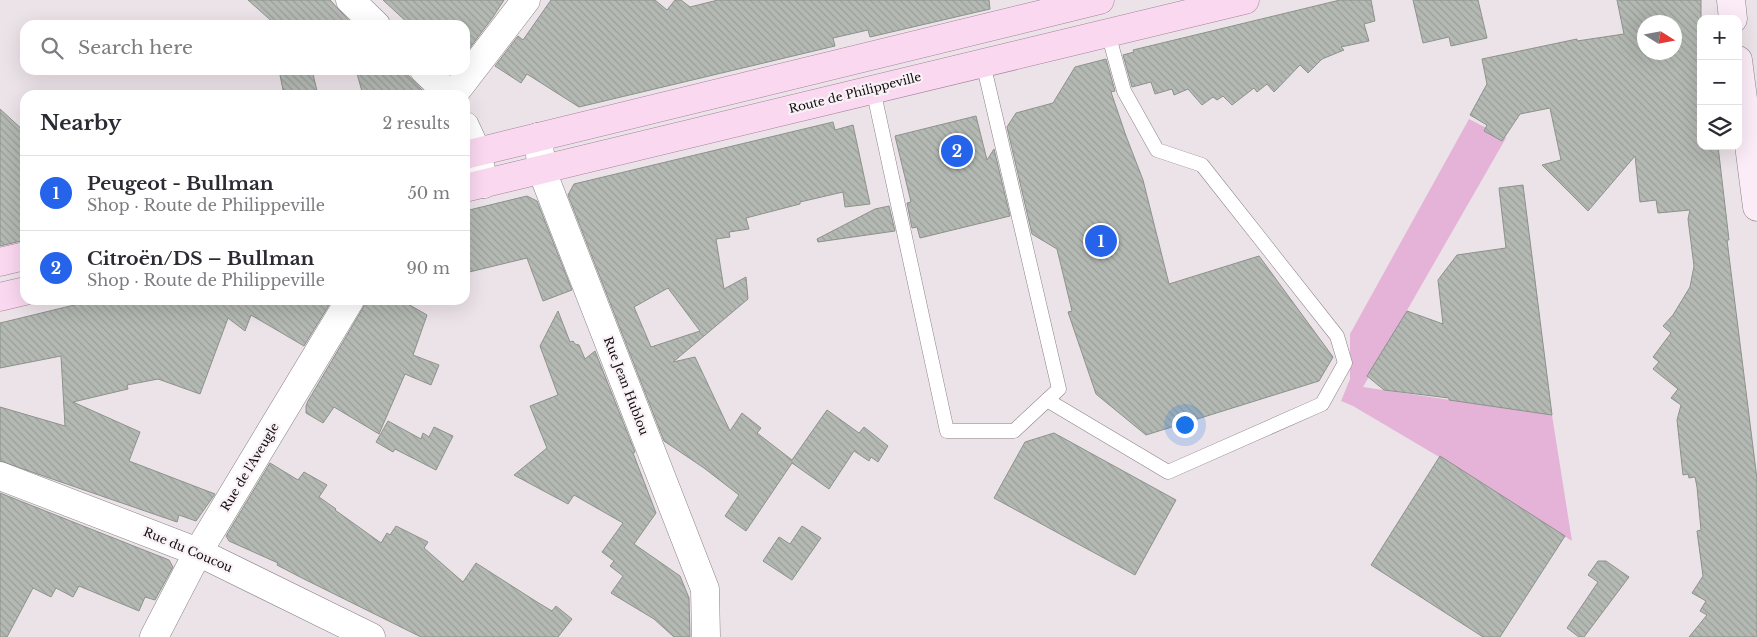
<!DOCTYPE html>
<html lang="en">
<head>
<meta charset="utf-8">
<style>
  :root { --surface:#fff; --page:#f2f2f3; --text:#2b2b33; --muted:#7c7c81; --line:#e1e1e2; --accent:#2563eb }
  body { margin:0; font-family:"Libre Baskerville",serif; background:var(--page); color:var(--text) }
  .controls { position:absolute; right:15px; top:15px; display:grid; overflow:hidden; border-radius:10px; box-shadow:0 5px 20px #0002 }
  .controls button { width:45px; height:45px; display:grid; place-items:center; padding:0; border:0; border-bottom:1px solid var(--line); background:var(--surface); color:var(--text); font:25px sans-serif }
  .compass { position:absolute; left:1637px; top:15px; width:45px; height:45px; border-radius:50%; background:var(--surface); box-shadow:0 5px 20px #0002; rotate:101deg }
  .you { position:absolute; left:1184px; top:424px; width:18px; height:18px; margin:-12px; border:4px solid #fff; border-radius:50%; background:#1a73e8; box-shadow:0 0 0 8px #1a73e833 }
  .badge { display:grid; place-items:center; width:32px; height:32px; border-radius:50%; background:var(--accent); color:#fff; font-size:16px; font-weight:700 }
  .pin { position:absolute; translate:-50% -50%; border:2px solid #fff; box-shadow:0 1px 5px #0006 }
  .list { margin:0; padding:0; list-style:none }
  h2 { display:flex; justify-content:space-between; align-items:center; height:65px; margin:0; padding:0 20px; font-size:21px }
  h2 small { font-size:16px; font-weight:400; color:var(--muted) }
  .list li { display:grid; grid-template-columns:32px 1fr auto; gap:15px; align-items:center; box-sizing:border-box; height:75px; padding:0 20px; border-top:1px solid var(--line) }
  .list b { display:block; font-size:19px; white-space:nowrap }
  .list p { margin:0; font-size:16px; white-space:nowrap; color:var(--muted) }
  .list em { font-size:16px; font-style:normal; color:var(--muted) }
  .icon { flex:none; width:28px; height:28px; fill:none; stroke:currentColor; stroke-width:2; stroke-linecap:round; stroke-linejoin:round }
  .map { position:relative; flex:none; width:1757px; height:637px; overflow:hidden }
  .search { position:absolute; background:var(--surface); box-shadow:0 5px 20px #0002; left:20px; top:20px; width:450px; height:55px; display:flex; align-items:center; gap:12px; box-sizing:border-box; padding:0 18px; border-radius:15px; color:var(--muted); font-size:19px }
  .panel { position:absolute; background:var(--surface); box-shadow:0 5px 20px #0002; left:20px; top:90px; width:450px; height:215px; border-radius:15px }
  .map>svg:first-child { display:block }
  .grass { fill:#e5b3d7 }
  .building { fill:url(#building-back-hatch); stroke:#8c928c; fill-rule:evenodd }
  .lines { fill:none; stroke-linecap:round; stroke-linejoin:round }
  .service-casing { stroke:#8a8388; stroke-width:15 }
  .minor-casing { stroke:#8a8388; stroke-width:29 }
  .secondary-casing { stroke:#8a8388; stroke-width:29 }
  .primary-casing { stroke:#a5809a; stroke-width:29 }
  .service { stroke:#fff; stroke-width:14 }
  .minor { stroke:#fff; stroke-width:28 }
  .secondary { stroke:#fcecf8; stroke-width:28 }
  .primary { stroke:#fad8f0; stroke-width:28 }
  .labels { text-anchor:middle; stroke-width:4.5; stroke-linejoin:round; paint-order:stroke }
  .street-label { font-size:12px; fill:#0f0d0e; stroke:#f9f1f6 }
</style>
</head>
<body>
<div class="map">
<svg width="1757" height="637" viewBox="0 0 1757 637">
  <defs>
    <pattern id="building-back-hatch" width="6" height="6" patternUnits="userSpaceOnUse" patternTransform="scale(1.25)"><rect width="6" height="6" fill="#b4bab3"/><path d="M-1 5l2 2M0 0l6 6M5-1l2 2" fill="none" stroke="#9a9f99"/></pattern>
  </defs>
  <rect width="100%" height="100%" fill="#ece3e9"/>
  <path class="grass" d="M1469 119 1506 138 1363 387 1552 415 1572 541 1441 458 1353 406 1341 401 1350 379V334Z"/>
  <g class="building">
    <path d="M248 0H330L353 25H276Z"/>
    <path d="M383 0H504L493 17 469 49 465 47V25H410Z"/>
    <path d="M551 0H655L667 10 675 0H681L690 7 718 0H989L990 9 870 37 868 30 833 38 835 46 579 107 527 74 521 83 495 66 518 36 523 40Z"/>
    <path d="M1340 0H1371L1375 21 1364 24 1369 41 1341 47 1344 50 1322 59 1308 73 1300 65 1274 92 1267 84 1257 92 1254 88 1232 105 1223 96 1217 100 1213 97 1202 105 1188 89 1174 95 1172 89 1155 94 1151 82 1132 87 1123 55 1134 52 1133 50Z"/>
    <path d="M1413 0H1478L1487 38 1451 46 1449 37 1423 43Z"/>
    <path d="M1617 0H1701V146H1718L1729 240H1727L1757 479V637H1689L1707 615 1700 611 1706 601 1692 593 1703 576 1697 531 1701 530 1697 487 1695 477 1689 478 1688 474 1683 475 1677 420 1681 405 1671 398 1678 389 1653 369 1659 362 1653 357 1671 333 1663 326 1673 315 1690 287 1694 266 1688 219 1690 210 1658 213 1656 200 1640 202 1635 156 1588 211 1542 165 1561 160 1550 108 1520 114 1502 141 1484 131 1487 125 1470 115 1487 84 1482 59 1577 39V41L1624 34ZM1644 22H1674V52H1644Z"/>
    <path d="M1106 59 1115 91 1111 92 1126 136 1143 180 1169 284 1259 256 1333 357 1319 381 1146 435 1096 394 1068 312 1072 311 1057 249 1032 234 1007 127 1016 113 1053 103 1075 67Z"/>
    <path d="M279 70H312L318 95H284Z"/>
    <path d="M356 70H403L427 95H363Z"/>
    <path d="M0 109 25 132V240L0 246Z"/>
    <path d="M976 116 987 160 994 149 1010 216 920 238 917 227 912 228 907 203 911 202 895 136Z"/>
    <path d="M833 122 835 130 853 125 870 204 845 207 843 192 800 202V204L746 218 749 229 729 232 730 237 716 239 724 289 746 277 748 299 673 362 695 357 730 431 742 413 761 428 757 433 792 460 827 410 859 433 864 427 888 446 878 462 871 457 869 461 854 451 829 489 792 463 746 531 725 516 739 495 704 468 664 441 568 195 574 184ZM668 288 700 331 651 347 634 307Z"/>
    <path d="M1523 185 1552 415 1449 400V398L1384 390 1367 376 1407 311 1443 324 1438 280 1457 255 1506 248 1499 188Z"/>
    <path d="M527 196 537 201 572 290 543 301 527 258 465 273V211Z"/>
    <path d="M889 206 895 231 818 242 817 239 875 209Z"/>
    <path d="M95 300H332L304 346 251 315 245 331 228 318 200 394 158 379 127 385 128 389 73 402 140 432 129 461 215 494 196 521 179 515 177 522 0 461V407L65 426 61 356 0 368V323Z"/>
    <path d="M366 300H401L427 315 413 355 439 365 431 385 405 374 379 434 334 407 323 423 306 413V406L308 401 363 308Z"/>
    <path d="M558 311 570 342 573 341 575 344 579 345 585 359 595 351 635 452 633 453 656 513 634 544 680 576 689 598 690 637H674L654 619 611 593 623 576 610 566 614 561 602 552 623 523 574 495 568 504 514 475 547 448 530 406 558 395 540 346Z"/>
    <path d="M388 421 421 439 423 433 429 437 434 427 453 436 436 470 395 449 393 452 376 442Z"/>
    <path d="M1054 433 1176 500 1135 575 994 498 1025 442Z"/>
    <path d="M1440 456 1565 536 1500 637H1483L1371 565Z"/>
    <path d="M270 463 298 480 304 472 327 485 319 497 336 509 335 510 381 543 387 533 390 535 396 526 428 542 424 548 463 582 476 563 537 602 552 611 556 606 572 619 558 637H421L300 577 277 565 278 563 229 541 226 536Z"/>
    <path d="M0 493 169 560 173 567 155 600 145 597 139 611 79 586 73 597 56 588 51 597 33 588 7 637H0Z"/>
    <path d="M802 526 821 538 792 580 763 561 779 537 790 544Z"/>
    <path d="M1598 561H1606L1629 577 1584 637H1579L1567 628 1598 582 1588 575Z"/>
  </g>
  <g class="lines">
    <defs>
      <g id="service">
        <path d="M873 89 947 431H1014L1059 389 983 63"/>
        <path d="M1047 400 1168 472 1322 404 1345 363 1337 336 1202 165 1157 150 1124 91 1108 33"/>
      </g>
      <g id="minor">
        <path d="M350 0 376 25"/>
        <path d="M424 70 450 95"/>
        <path d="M453 95 526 0"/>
        <path d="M465 126 477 152 484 184"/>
        <path d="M538 137 542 171 705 589 706 637"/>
        <path d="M0 476 198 552 371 637"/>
        <path d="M154 637 198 552 350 300"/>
      </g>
      <g id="secondary">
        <path d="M1731 0 1733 19"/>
        <path d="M1738 60 1757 207"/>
      </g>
      <g id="primary">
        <path d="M465 155 1100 0"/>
        <path d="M465 188 1245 0"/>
        <path d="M0 262 25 256"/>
        <path d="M0 297 25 291"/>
      </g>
    </defs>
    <use href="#service" class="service-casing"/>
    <use href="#minor" class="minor-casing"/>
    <use href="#secondary" class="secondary-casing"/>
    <use href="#primary" class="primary-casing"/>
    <use href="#service" class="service"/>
    <use href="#minor" class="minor"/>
    <use href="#secondary" class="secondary"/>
    <use href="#primary" class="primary"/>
  </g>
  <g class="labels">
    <g class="street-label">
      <text transform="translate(855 93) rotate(-14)" y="4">Route de Philippeville</text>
      <text transform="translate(626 386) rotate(69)" y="4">Rue Jean Hublou</text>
      <text transform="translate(250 467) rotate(-59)" y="4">Rue de l'Aveugle</text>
      <text transform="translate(188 550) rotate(23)" y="4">Rue du Coucou</text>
    </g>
  </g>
</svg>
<div class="controls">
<button>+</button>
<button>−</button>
<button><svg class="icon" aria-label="layers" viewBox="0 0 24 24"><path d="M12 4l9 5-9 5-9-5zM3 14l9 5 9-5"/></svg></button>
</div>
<svg class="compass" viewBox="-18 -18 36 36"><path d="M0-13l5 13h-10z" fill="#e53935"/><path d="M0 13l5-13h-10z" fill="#7c7c81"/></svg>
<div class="you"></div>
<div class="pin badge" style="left:1101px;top:241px">1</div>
<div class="pin badge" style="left:957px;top:151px">2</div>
<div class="search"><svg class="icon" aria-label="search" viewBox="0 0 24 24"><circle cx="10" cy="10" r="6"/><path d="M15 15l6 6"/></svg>Search here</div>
<section class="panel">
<h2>Nearby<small>2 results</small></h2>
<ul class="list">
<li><span class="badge">1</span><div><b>Peugeot - Bullman</b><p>Shop · Route de Philippeville</p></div><em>50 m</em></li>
<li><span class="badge">2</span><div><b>Citroën/DS – Bullman</b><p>Shop · Route de Philippeville</p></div><em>90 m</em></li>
</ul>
</section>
</div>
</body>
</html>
